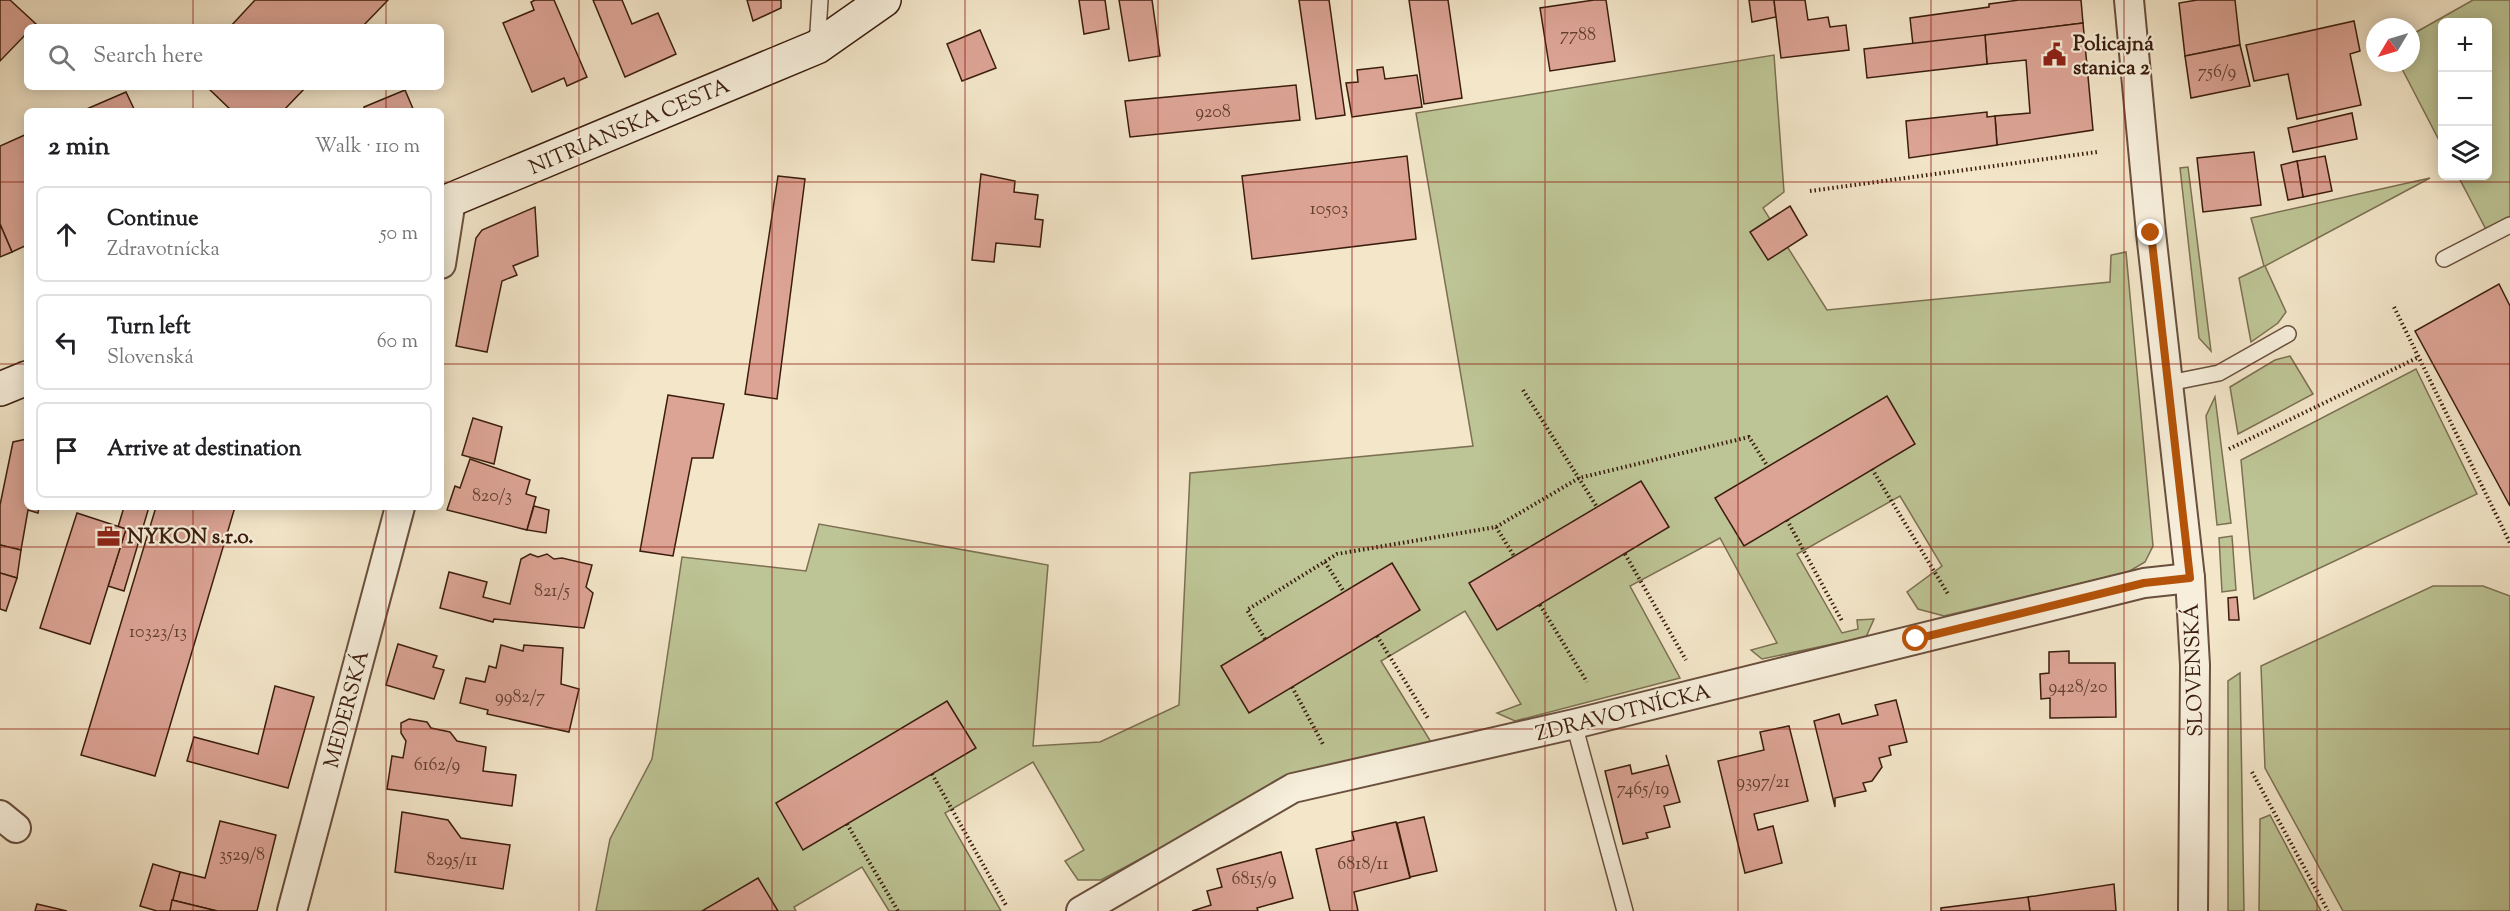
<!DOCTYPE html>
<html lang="en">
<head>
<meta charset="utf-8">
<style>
  :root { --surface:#fff; --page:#f2f2f2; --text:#202124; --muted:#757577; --line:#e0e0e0 }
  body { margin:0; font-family:"Sorts Mill Goudy",serif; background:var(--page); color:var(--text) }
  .controls { position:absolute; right:18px; top:18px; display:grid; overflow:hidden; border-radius:9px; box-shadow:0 3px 15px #0003 }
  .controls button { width:54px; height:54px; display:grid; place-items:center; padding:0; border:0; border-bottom:2px solid var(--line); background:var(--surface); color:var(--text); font:30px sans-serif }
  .compass { position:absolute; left:2366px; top:18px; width:54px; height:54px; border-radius:50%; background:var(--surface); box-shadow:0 3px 15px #0003; rotate:232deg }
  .stop { position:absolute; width:18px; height:18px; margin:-14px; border:4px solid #b45309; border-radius:50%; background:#fff }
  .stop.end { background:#b45309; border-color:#fff; box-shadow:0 2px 6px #0008 }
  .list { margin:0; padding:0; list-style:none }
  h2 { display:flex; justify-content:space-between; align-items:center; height:78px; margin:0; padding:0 24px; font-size:26px }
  h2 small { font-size:20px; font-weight:400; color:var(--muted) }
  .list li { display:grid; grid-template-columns:39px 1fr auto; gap:18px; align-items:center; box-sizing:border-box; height:96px; margin:0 12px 12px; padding:0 12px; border:2px solid var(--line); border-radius:9px }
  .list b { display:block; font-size:22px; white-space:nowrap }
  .list p { margin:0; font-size:20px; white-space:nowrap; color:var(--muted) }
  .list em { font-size:20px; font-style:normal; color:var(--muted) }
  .icon { flex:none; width:33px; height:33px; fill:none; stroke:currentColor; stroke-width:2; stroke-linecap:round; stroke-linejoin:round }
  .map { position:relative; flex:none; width:2510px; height:911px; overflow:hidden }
  .search { position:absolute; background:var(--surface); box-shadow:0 3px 15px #0003; left:24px; top:24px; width:420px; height:66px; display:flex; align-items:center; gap:15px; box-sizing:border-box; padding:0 21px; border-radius:9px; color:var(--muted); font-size:22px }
  .panel { position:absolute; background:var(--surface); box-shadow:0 3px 15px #0003; left:24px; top:108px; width:420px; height:402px; border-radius:9px }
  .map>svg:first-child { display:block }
  .green { fill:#bdc495; stroke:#7c7052; stroke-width:1.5 }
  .building { fill:#dca495; stroke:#3b1d0e; stroke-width:1.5 }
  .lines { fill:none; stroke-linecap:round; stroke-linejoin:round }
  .service-casing { stroke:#694f3d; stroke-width:18 }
  .minor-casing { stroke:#694f3d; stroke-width:32 }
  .secondary-casing { stroke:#3b1d0e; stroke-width:36 }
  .path { stroke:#3b1d0e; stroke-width:4; stroke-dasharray:1.5 3; stroke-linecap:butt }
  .service { stroke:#f7efdc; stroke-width:15 }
  .minor { stroke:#f7efdc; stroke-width:28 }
  .secondary { stroke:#f7efdc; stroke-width:33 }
  .route { stroke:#b45309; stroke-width:8 }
  .grid { fill:none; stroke:#8f2418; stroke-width:1.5; stroke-opacity:0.55 }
  .labels { text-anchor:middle; stroke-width:4.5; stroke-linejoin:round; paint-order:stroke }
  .number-label { font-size:18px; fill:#633f30 }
  .poi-label { font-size:21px; font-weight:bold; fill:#3b1d0e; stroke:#f7efdc; text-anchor:start }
  .street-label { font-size:21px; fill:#3b1d0e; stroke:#f7efdc }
</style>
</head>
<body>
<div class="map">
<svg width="2510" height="911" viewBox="0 0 2510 911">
  <rect width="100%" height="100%" fill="#f3e6c9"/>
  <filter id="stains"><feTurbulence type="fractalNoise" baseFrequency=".00333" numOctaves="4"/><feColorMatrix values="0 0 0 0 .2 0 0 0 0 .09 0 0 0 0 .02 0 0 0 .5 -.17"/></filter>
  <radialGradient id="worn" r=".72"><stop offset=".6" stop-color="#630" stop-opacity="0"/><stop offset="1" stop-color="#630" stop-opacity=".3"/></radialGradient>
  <g class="green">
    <path d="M2473 0H2510V228L2489 235 2458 176H2488V22H2442V146L2399 63H2411V35Z"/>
    <path d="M1774 55 1784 192 1763 208 1827 310 2110 282 2111 255 2126 252 2153 546 2145 562 2128 572 1944 616 1918 609 1907 592 1942 566 1900 496 1797 554 1842 633 1858 629 1857 620 1874 619 1866 637 1762 659 1751 650 1777 643 1720 538 1630 586 1680 678 1515 721 1497 713 1521 704 1465 611 1381 661 1431 742 1295 776 1101 880H1078L1065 861 1084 850 1033 762 945 813 1001 911H889L862 867 794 907 796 911H596L610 839 652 759 682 557 806 571 819 524 1048 565 1033 746 1100 742 1179 705 1190 473 1473 446 1416 113Z"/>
    <path d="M2188 167 2211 351 2199 338 2180 168Z"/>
    <path d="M2430 178 2265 266 2286 312 2278 323 2251 342 2239 278 2264 266 2251 218Z"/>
    <path d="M2290 356 2313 394 2238 434 2230 387 2275 360Z"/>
    <path d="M2416 369 2477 494 2254 599 2241 460Z"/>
    <path d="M2215 397 2231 523 2217 525 2206 416Z"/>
    <path d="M2232 536 2236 590 2222 592 2219 538Z"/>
    <path d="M2433 586H2483L2510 596V911H2343L2265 768 2261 666Z"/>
    <path d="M2240 673 2244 911H2228V681Z"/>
    <path d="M2270 815 2321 911H2259L2260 819Z"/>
  </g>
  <g class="building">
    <path d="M0 0H10L36 24 27 27V33L0 61Z"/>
    <path d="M255 0H388L362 27H230Z"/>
    <path d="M535 0H554L587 77 567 86 564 78 532 92 503 23 534 10 531 2Z"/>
    <path d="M593 0H622L632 24 658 13 676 54 625 77Z"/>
    <path d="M747 0H781V8L753 21Z"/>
    <path d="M1079 0H1105L1109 29 1084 34Z"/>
    <path d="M1119 0H1152L1160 56 1129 61Z"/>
    <path d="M1299 0H1329L1345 115 1316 119Z"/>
    <path d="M1409 0H1448L1462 98 1424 104Z"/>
    <path d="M1594 0H1606L1615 61 1550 71 1540 8Z"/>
    <path d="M1749 0H1774L1776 17 1752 22Z"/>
    <path d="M1774 0H1805L1808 20 1828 17 1830 27 1846 25 1849 50 1781 58Z"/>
    <path d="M2019 0H2081L2083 23 1913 45 1910 18 1989 7V4Z"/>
    <path d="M2197 0H2235L2240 45 2185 56 2179 3Z"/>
    <path d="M2354 21 2360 51 2350 54 2361 105 2297 119 2288 74 2254 81 2246 45Z"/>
    <path d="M2083 23 2093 130 1997 145 1995 116 2030 113 2026 60 1987 64 1985 35Z"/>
    <path d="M980 30 996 68 962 81 947 44Z"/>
    <path d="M1985 35 1987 64 1867 78 1864 49Z"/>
    <path d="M2240 45 2250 86 2191 98 2185 56Z"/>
    <path d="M1383 67 1385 79 1417 75 1422 107 1352 117 1346 83 1358 82 1357 70Z"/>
    <path d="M1296 85 1300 120 1130 137 1125 101Z"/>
    <path d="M207 87H306L283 111H232Z"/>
    <path d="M405 90 414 111H365L364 107Z"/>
    <path d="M126 92 135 111H82Z"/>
    <path d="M1987 112V117L1995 116 1997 145 1909 158 1906 121Z"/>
    <path d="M2352 113 2357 139 2293 152 2288 128Z"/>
    <path d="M27 134V245L12 252 0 224V146Z"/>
    <path d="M2254 152 2261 205 2203 212 2197 158Z"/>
    <path d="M1407 156 1416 239 1252 259 1242 176Z"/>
    <path d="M2325 156 2332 191 2303 197 2297 161Z"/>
    <path d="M2297 161 2303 197 2288 200 2281 165Z"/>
    <path d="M981 174 1015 181 1014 192 1038 195 1035 219 1043 220 1040 247 996 243 994 262 972 260Z"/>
    <path d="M778 176 805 179 777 399 745 394Z"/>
    <path d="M1790 206 1807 235 1768 260 1750 232Z"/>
    <path d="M535 207 538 256 513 266 517 275 502 281 487 352 456 346 476 238 482 230Z"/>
    <path d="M0 224 12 252 0 257Z"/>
    <path d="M2499 284 2510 306V506L2415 331Z"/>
    <path d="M668 395 724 404 713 458H692L673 556 640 551Z"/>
    <path d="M1887 396 1915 444 1744 546 1715 498Z"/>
    <path d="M473 418 502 427 494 464 462 455Z"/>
    <path d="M27 439V507H39L38 513 28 510 21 550 0 545V505L13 442Z"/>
    <path d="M470 459 530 480 526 494 536 497 527 530 447 510 455 486 460 488Z"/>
    <path d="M1641 481 1669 527 1497 630 1469 583Z"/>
    <path d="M534 506 549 510 546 533 527 530Z"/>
    <path d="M124 507H149L124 591 108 586 126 529 118 527Z"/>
    <path d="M156 507H235L155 776 81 755Z"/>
    <path d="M77 513 126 529 90 644 40 628Z"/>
    <path d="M0 545 21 550 17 578 0 573Z"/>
    <path d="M530 554 538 557 547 554 554 559 562 558 592 565 586 587 593 593 584 628 494 619 493 622 440 608 449 572 487 582 483 597 510 604 521 559Z"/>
    <path d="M1392 563 1420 610 1249 713 1221 666Z"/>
    <path d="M0 573 17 578 6 611 0 609Z"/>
    <path d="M2237 597 2239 620H2229L2228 598Z"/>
    <path d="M398 644 437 656 433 667 444 670 434 699 386 685Z"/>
    <path d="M501 645 523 651 524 645 563 648 561 684 579 689 569 732 487 714 488 710 460 703 466 678 485 682 489 666 496 668Z"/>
    <path d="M2069 651V663H2115L2116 717 2050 718V698L2041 699 2040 674 2049 673V652Z"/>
    <path d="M275 686 314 697 288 788 187 761 194 737 258 754Z"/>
    <path d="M1896 700 1907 742 1889 746 1891 755 1879 758 1882 767 1872 781 1863 783 1866 791 1835 798V807L1814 721 1839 714 1842 724 1878 715 1875 705Z"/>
    <path d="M947 701 976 748 803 850 776 803Z"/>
    <path d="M409 719 427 722 431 728 450 732 457 741 486 747 483 771 516 775 512 806 387 789 392 756 403 758 406 741 401 733V723Z"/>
    <path d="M1789 726 1808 801 1754 814 1758 830 1773 826 1782 863 1745 873 1718 761 1764 750 1760 732Z"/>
    <path d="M1666 755 1680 802 1664 806 1670 827 1646 833 1648 838 1623 844 1605 771 1630 765 1632 774 1669 765Z"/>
    <path d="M402 812 448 820 461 838 510 845 503 889 395 872Z"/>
    <path d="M1424 817 1437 871 1410 877 1397 823Z"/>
    <path d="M220 821 276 835 257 911H217L172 900 180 872 205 878Z"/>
    <path d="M1396 822 1410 878 1354 892 1358 911H1330L1316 849 1354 840 1352 832Z"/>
    <path d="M1281 852 1293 898 1257 908 1258 911H1192L1211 905 1207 891 1222 887 1217 869Z"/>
    <path d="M153 864 180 872 170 911H157L140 906Z"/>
    <path d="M758 878 778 911H702Z"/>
    <path d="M2114 884 2116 911H2030L2028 897Z"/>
    <path d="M2028 897 2030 911H1941V908Z"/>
    <path d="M172 900 217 911H170Z"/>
    <path d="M37 904 67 911H35Z"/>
  </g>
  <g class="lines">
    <defs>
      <g id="service">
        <path d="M817 47 820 0"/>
        <path d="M2444 259 2510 225"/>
        <path d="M2169 383 2219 373 2288 334"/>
        <path d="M1574 724 1625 911"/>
      </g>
      <g id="minor">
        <path d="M2129 0 2151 233 2190 578 2195 665 2193 911"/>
        <path d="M441 264 451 200"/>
        <path d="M0 815 16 828"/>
        <path d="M292 911 400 507"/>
        <path d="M1081 911 1293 788 1574 724 2144 583 2190 578"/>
      </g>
      <g id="secondary">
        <path d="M441 204 817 47 884 0"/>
        <path d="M0 389 27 378"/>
      </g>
    </defs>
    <use href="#service" class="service-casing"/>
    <use href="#minor" class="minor-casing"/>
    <use href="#secondary" class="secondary-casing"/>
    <g class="path">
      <path d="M1810 191 2097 152"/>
      <path d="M2394 307 2510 543"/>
      <path d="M1523 390 1597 507"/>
      <path d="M2229 449 2419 357"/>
      <path d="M1872 469 1948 594"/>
      <path d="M1787 520 1842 621"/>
      <path d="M1496 527 1514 556"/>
      <path d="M1625 554 1686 660"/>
      <path d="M1325 562 1344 592"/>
      <path d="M1540 605 1587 682"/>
      <path d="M1377 636 1429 720"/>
      <path d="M1265 639 1247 610 1337 554 1496 527 1579 478 1749 437 1768 467"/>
      <path d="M1292 687 1324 746"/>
      <path d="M2252 772 2328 911"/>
      <path d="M932 774 1007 907"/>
      <path d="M847 824 898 911"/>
    </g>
    <use href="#service" class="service"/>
    <use href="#minor" class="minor"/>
    <use href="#secondary" class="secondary"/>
  </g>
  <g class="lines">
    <path class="route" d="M1916 639 2144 583 2190 578 2151 233"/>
  </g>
  <path class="grid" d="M193 0V27M386 0V27M579 0V911M772 0V911M965 0V911M1158 0V911M1352 0V911M1545 0V911M1738 0V911M1931 0V911M2124 0V911M2317 0V911M193 87V111M386 87V111M0 182H27M441 182H2510M0 364H27M441 364H2510M193 507V911M386 507V911M0 547H2510M0 729H2510"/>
  <defs>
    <symbol id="civic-bare" viewBox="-9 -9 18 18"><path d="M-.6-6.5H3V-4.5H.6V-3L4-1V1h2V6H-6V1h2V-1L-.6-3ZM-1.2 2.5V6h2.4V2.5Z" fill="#8f2418" stroke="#f7efdc" stroke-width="2.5" paint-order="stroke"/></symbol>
    <symbol id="office-bare" viewBox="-9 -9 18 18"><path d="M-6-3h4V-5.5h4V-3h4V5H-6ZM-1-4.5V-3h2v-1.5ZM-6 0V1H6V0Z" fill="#8f2418" stroke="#f7efdc" stroke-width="2.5" paint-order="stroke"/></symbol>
  </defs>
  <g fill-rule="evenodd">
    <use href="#civic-bare" x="2038" y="38" width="33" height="33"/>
    <use href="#office-bare" x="92" y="520" width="33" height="33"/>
  </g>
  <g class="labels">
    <g class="number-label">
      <text x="1578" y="40">7788</text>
      <text x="2217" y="77">756/9</text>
      <text x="1213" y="117">9208</text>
      <text x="1329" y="214">10503</text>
      <text x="492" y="501">820/3</text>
      <text x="552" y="596">821/5</text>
      <text x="158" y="637">10323/13</text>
      <text x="2078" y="692">9428/20</text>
      <text x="520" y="702">9982/7</text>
      <text x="437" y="770">6162/9</text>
      <text x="1763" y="787">9397/21</text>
      <text x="1643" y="794">7465/19</text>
      <text x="242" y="860">3529/8</text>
      <text x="452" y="865">8295/11</text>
      <text x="1363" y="869">6818/11</text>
      <text x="1254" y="884">6815/9</text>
    </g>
    <g class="poi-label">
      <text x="2073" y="50">Policajná<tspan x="2073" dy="24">stanica 2</tspan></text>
      <text x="127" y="543">NYKON s.r.o.</text>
    </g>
    <g class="street-label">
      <text transform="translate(629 126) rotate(-23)" y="7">NITRIANSKA CESTA</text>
      <text transform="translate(2193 670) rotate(-92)" y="7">SLOVENSKÁ</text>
      <text transform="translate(346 709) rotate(-75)" y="7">MEDERSKÁ</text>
      <text transform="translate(1623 712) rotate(-14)" y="7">ZDRAVOTNÍCKA</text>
    </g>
  </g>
  <rect width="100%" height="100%" filter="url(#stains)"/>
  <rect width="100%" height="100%" fill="url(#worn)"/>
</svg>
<div class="controls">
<button>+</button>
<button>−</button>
<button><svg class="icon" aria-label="layers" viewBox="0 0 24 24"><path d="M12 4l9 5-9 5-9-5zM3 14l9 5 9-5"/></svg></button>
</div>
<svg class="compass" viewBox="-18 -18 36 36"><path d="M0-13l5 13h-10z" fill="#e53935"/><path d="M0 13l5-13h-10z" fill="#757577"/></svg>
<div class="stop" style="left:1916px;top:639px"></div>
<div class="stop end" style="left:2151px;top:233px"></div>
<div class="search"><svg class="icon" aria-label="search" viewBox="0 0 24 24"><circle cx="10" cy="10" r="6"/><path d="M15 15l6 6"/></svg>Search here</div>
<section class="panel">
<h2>2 min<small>Walk · 110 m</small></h2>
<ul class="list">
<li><svg class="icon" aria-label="ahead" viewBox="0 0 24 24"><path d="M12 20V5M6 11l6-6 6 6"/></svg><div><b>Continue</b><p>Zdravotnícka</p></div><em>50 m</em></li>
<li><svg class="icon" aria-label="left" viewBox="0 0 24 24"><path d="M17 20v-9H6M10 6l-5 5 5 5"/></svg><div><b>Turn left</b><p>Slovenská</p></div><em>60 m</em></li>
<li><svg class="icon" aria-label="arrive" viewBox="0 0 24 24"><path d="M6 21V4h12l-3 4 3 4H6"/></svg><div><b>Arrive at destination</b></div></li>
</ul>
</section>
</div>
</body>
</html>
